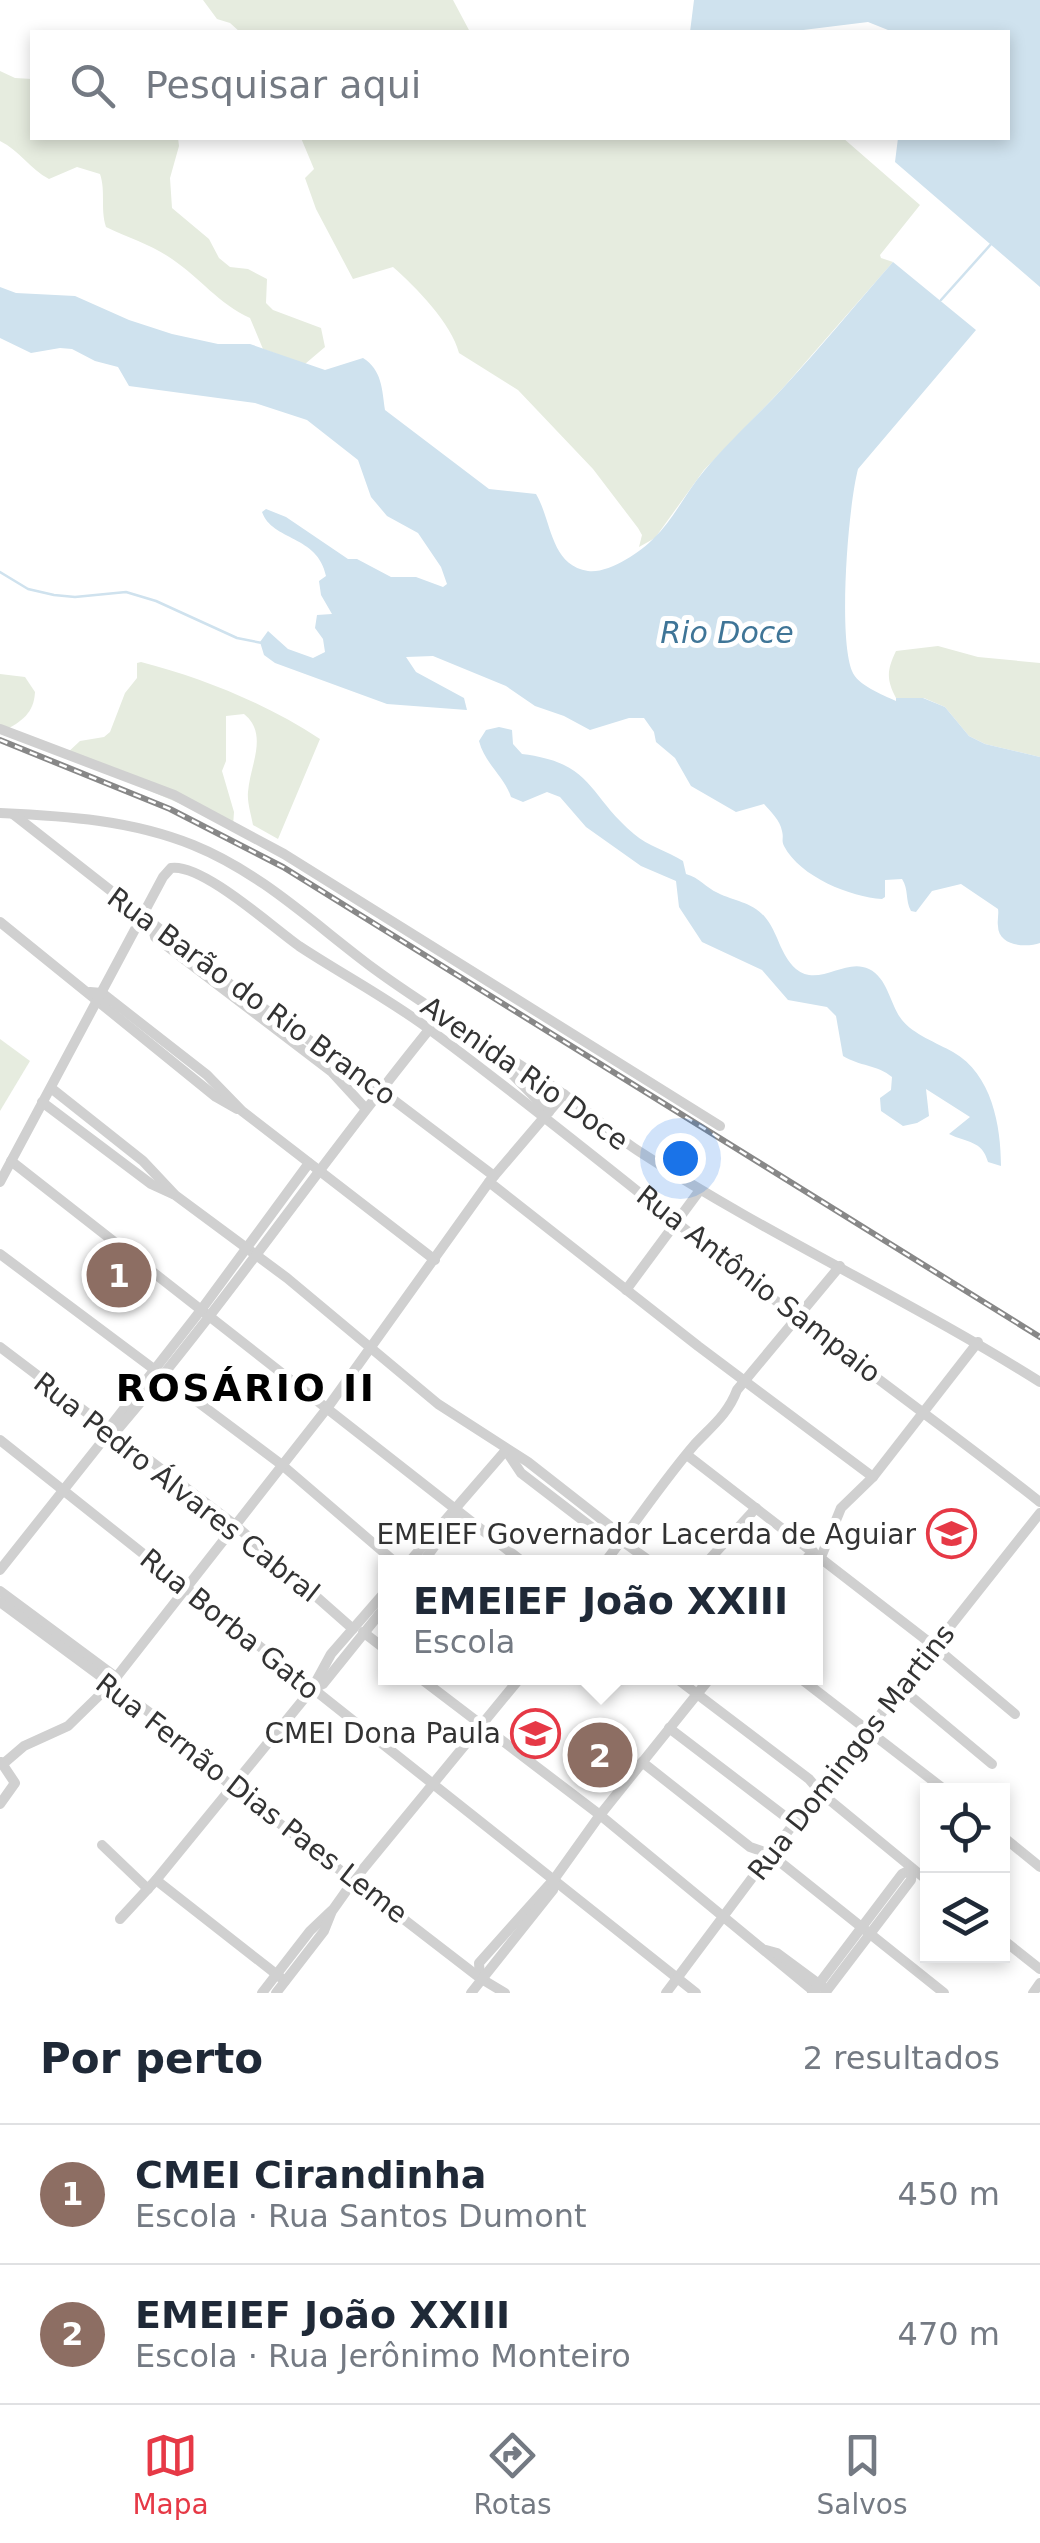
<!DOCTYPE html>
<html lang="pt">
<head>
<meta charset="utf-8">
<style>
  :root { --surface:#fff; --page:#f2f2f3; --text:#1f2937; --muted:#747a83; --line:#e0e1e3; --accent:#e63946 }
  body { margin:0; font-family:"DejaVu Sans",sans-serif; background:var(--page); color:var(--text) }
  .controls { position:absolute; right:30px; bottom:30px; display:grid; overflow:hidden; border-radius:0px; box-shadow:0 5px 15px #0003 }
  .controls button { width:90px; height:90px; display:grid; place-items:center; padding:0; border:0; border-bottom:2px solid var(--line); background:var(--surface); color:var(--text); font:50px sans-serif }
  .you { position:absolute; left:680px; top:1158px; width:35px; height:35px; margin:-25px; border:8px solid #fff; border-radius:50%; background:#1a73e8; box-shadow:0 0 0 15px #1a73e833 }
  .badge { display:grid; place-items:center; width:65px; height:65px; border-radius:50%; background:var(--accent); color:#fff; font-size:32px; font-weight:700 }
  .pin { position:absolute; translate:-50% -50%; border:5px solid #fff; box-shadow:0 2px 10px #0006 }
  .popup { position:absolute; left:378px; top:1555px; width:445px; height:130px; box-sizing:border-box; display:grid; place-content:center; border-radius:0px; background:var(--surface); filter:drop-shadow(0 2px 8px #0005); font-size:32px; white-space:nowrap; color:var(--muted) }
  .popup b { font-size:38px; color:var(--text) }
  .popup::after { content:''; position:absolute; left:50%; top:100%; margin-left:-20px; border:20px solid transparent; border-top-color:var(--surface) }
  .list { margin:0; padding:0; list-style:none }
  h2 { display:flex; justify-content:space-between; align-items:center; height:130px; margin:0; padding:0 40px; font-size:42px }
  h2 small { font-size:32px; font-weight:400; color:var(--muted) }
  .list li { display:grid; grid-template-columns:65px 1fr auto; gap:30px; align-items:center; box-sizing:border-box; height:140px; padding:0 40px; border-top:2px solid var(--line) }
  .list b { display:block; font-size:38px; white-space:nowrap }
  .list p { margin:0; font-size:32px; white-space:nowrap; color:var(--muted) }
  .list em { font-size:32px; font-style:normal; color:var(--muted) }
  .icon { flex:none; width:55px; height:55px; fill:none; stroke:currentColor; stroke-width:2; stroke-linecap:round; stroke-linejoin:round }
  .map { position:relative; flex:none; width:1040px; height:1993px; overflow:hidden }
  .search { position:absolute; background:var(--surface); box-shadow:0 5px 15px #0003; left:30px; right:30px; top:30px; height:110px; display:flex; align-items:center; gap:25px; box-sizing:border-box; padding:0 35px; border-radius:0px; color:var(--muted); font-size:38px }
  .sheet { height:410px; background:var(--surface) }
  nav { display:flex; justify-content:space-around; align-items:center; box-sizing:border-box; height:140px; border-top:2px solid var(--line); background:var(--surface); font-size:28px; color:var(--muted) }
  nav a { display:grid; justify-items:center; gap:5px }
  nav .on { color:var(--accent) }
  .map>svg:first-child { display:block }
  .green { fill:#e6ecdf }
  .water { fill:#cfe2ee }
  .lines { fill:none; stroke-linecap:round; stroke-linejoin:round }
  .stream { stroke:#cfe2ee; stroke-width:2.5 }
  .minor { stroke:#d0d0d0; stroke-width:10 }
  .rail-casing { stroke:#888; stroke-width:6 }
  .rail { stroke:#fff; stroke-width:2.5; stroke-dasharray:8; stroke-linecap:butt }
  .labels { text-anchor:middle; stroke-width:10; stroke-linejoin:round; paint-order:stroke }
  .street-label { font-size:28px; fill:#333; stroke:#fff }
  .poi-label { font-size:28px; fill:#333; stroke:#fff; text-anchor:end }
  .water-label { font-size:30px; font-style:italic; fill:#3f7597; stroke:#fff }
  .district-label { font-size:38px; font-weight:bold; letter-spacing:2.5px; fill:#000; stroke:#fff }
</style>
</head>
<body>
<div class="map">
<svg width="1040" height="1993" viewBox="0 0 1040 1993">
  <rect width="100%" height="100%" fill="#fff"/>
  <g class="green">
    <path d="M203 0H453L470 32H240L230 23 217 19Z"/>
    <path d="M0 71 15 78 32 79V138H178L179 146 170 178 172 208 209 239 219 258 230 267 248 269 267 279 266 303 273 310 321 328 325 347 305 364 263 349 250 318C219 304 200 278 172 259 152 245 129 238 106 227 100 208 106 192 100 174L77 167 49 179C30 169 20 151 0 141Z"/>
    <path d="M301 138H843L920 205 880 255 881 258 893 262 783 388 704 470 655 538 639 547 642 535 638 528 593 469 518 390 459 353C452 324 415 286 393 267L353 279 316 209 305 178 314 169Z"/>
    <path d="M938 646 978 657 1040 663V757L985 744 969 736 945 707 924 698H896C886 679 887 670 896 651Z"/>
    <path d="M141 662C203 678 267 704 320 739L278 839 253 825C251 814 247 802 248 792 250 765 269 734 244 714L226 716V761L222 771 234 812 233 826 65 755 80 741 104 737 110 732 125 693 137 678V663Z"/>
    <path d="M0 674 25 677 35 692C34 713 22 721 4 731L0 729Z"/>
    <path d="M0 1039 30 1061 0 1111Z"/>
  </g>
  <g class="water">
    <path d="M694 0H1040V287L895 162 898 138H1008V32H893L868 22 787 32H690Z"/>
    <path d="M893 262 976 330 858 469C848 508 838 635 852 671 857 685 883 695 896 701V698H923L945 707 969 736 985 744 1040 757V943C1026 948 998 946 998 926 997 920 999 915 998 909L961 884 932 891 916 912 911 911C905 900 909 890 902 879L885 880V897L882 899C851 897 800 877 784 846 781 839 784 839 782 831 780 820 771 812 764 804L736 812 691 786 675 758 656 742 654 732 644 718H629L590 730 564 716 535 706 506 686 433 656 406 657 416 672 464 698 467 710 387 704 275 663 264 655 260 642 268 631 288 649 313 658 325 652 323 639 315 628 317 615 332 614 321 595 319 581 326 576C318 535 272 541 262 512L266 509 286 517 348 559H357L391 577H416L443 587 447 584 441 567 418 533 387 516 371 497 358 460 307 420 255 403 129 386 118 367 95 361 72 349 60 348 31 353 0 338V287L16 293 75 296 129 320 172 334 218 344H250L325 370 363 358C382 370 382 389 385 410L489 489 536 494C552 521 550 565 588 571 608 574 641 552 654 538 674 519 686 492 704 471 728 442 757 416 783 388 821 347 856 304 893 262Z"/>
    <path d="M499 727 512 730 513 744 522 754C594 763 586 793 634 834 648 846 667 851 683 861L686 874C700 878 705 887 718 893 734 901 752 902 765 917 778 932 780 955 796 969 819 988 845 957 869 969 888 978 890 1005 902 1020 913 1034 937 1043 953 1052 992 1074 1001 1126 1001 1166L988 1162C982 1140 967 1143 949 1134L970 1117 926 1089 929 1116 917 1123 903 1126 881 1111 880 1098 891 1090 892 1077C878 1065 859 1066 843 1056L836 1016 827 1007 788 1000 762 970 702 942 679 907 676 881 641 866 586 827 560 797 547 792 523 802 511 797C504 776 485 764 479 741L486 730Z"/>
  </g>
  <g class="lines">
    <g class="stream">
      <path d="M941 300 992 243"/>
      <path d="M0 572 28 589 54 595 75 597 126 592 156 601 237 638 262 643"/>
    </g>
    <g class="minor">
      <path d="M0 729 174 795 284 854 720 1126"/>
      <path d="M0 813C66 816 131 820 193 845 262 873 314 924 373 968 434 1013 500 1050 562 1093 589 1111 613 1135 640 1152 769 1236 910 1300 1040 1382"/>
      <path d="M13 814 235 988 379 1089 494 1176"/>
      <path d="M0 922 216 1097 237 1109"/>
      <path d="M152 923 155 937 332 1072 365 1108"/>
      <path d="M90 992 102 993 207 1075 242 1111 435 1260"/>
      <path d="M499 1054 511 1073 549 1112"/>
      <path d="M51 1088 143 1161 174 1194"/>
      <path d="M42 1102 151 1184 175 1195 287 1278 438 1404 528 1462 615 1530 622 1541 651 1562"/>
      <path d="M11 1161 523 1562"/>
      <path d="M0 1182 163 877 171 868C202 863 272 927 299 946 343 975 391 1000 433 1032 557 1124 676 1224 798 1318 878 1380 960 1439 1040 1502"/>
      <path d="M489 1182 698 1346 873 1477"/>
      <path d="M0 1254 282 1465 395 1562"/>
      <path d="M626 1290 700 1190"/>
      <path d="M0 1347 235 1525 353 1629"/>
      <path d="M105 1433 201 1310 309 1163"/>
      <path d="M0 1440 696 1993"/>
      <path d="M507 1452 521 1473 607 1539 622 1541"/>
      <path d="M687 1455 934 1646 1015 1714"/>
      <path d="M821 1557 841 1508 873 1477 978 1342"/>
      <path d="M409 1562 506 1450"/>
      <path d="M423 1562 455 1518 456 1509"/>
      <path d="M605 1562C635 1524 663 1481 695 1444 712 1426 728 1414 737 1390L840 1266"/>
      <path d="M707 1562 756 1508"/>
      <path d="M804 1562 813 1551"/>
      <path d="M0 1570 104 1439 113 1435C229 1300 328 1152 441 1015"/>
      <path d="M0 1591 116 1677"/>
      <path d="M0 1602 161 1721 231 1786 480 1978 505 1993"/>
      <path d="M363 1632 385 1649"/>
      <path d="M420 1678 600 1815 816 1993"/>
      <path d="M676 1678 809 1779 821 1793 928 1881"/>
      <path d="M800 1678 945 1790"/>
      <path d="M312 1689 331 1654 385 1592"/>
      <path d="M902 1689 992 1764"/>
      <path d="M669 1728 795 1824"/>
      <path d="M642 1762 750 1847 770 1854 944 1993"/>
      <path d="M3 1764 24 1746 68 1726 111 1684 328 1407 489 1182 564 1094"/>
      <path d="M0 1804 15 1783 1 1762"/>
      <path d="M1002 1836 1040 1867"/>
      <path d="M102 1845 148 1889"/>
      <path d="M156 1880 285 1981"/>
      <path d="M120 1919 156 1880 312 1689 323 1684 385 1607"/>
      <path d="M1002 1939 1040 1969"/>
      <path d="M766 1950 777 1953 823 1987"/>
      <path d="M480 1977 479 1963 555 1878 600 1815 710 1678"/>
      <path d="M262 1993 310 1931 331 1911"/>
      <path d="M276 1993 324 1931 332 1911 354 1880 520 1678"/>
      <path d="M471 1993 553 1890 555 1879"/>
      <path d="M666 1993 770 1854 1040 1513"/>
      <path d="M812 1993 902 1874 912 1869"/>
      <path d="M825 1993 911 1880 912 1869"/>
      <path d="M1033 1993 1040 1983"/>
    </g>
    <defs>
      <path id="rail" d="M0 740 170 809 283 867 1040 1337"/>
    </defs>
    <use href="#rail" class="rail-casing"/>
    <use href="#rail" class="rail"/>
  </g>
  <defs>
    <symbol id="school-ring" viewBox="-11 -11 22 22"><circle r="9.5" fill="#fff" stroke="#e63946" stroke-width="1.5"/><path d="M0-5L7-2L0 1L-7-2ZM-4 1L0 2.5L4 1V4Q0 6-4 4Z" fill="#e63946"/></symbol>
  </defs>
  <g fill-rule="evenodd">
    <use href="#school-ring" x="924" y="1506" width="55" height="55"/>
    <use href="#school-ring" x="508" y="1706" width="55" height="55"/>
  </g>
  <g class="labels">
    <g class="street-label">
      <text transform="translate(252 996) rotate(36)" y="10">Rua Barão do Rio Branco</text>
      <text transform="translate(525 1073) rotate(35)" y="10">Avenida Rio Doce</text>
      <text transform="translate(759 1284) rotate(38)" y="10">Rua Antônio Sampaio</text>
      <text transform="translate(177 1487) rotate(38)" y="10">Rua Pedro Álvares Cabral</text>
      <text transform="translate(230 1624) rotate(39)" y="10">Rua Borba Gato</text>
      <text transform="translate(851 1752) rotate(-52)" y="10">Rua Domingos Martins</text>
      <text transform="translate(252 1798) rotate(38)" y="10">Rua Fernão Dias Paes Leme</text>
    </g>
    <g class="poi-label">
      <text x="916" y="1544">EMEIEF Governador Lacerda de Aguiar</text>
      <text x="501" y="1743">CMEI Dona Paula</text>
    </g>
    <g class="water-label">
      <text x="727" y="643">Rio Doce</text>
    </g>
    <g class="district-label">
      <text x="246" y="1401">ROSÁRIO II</text>
    </g>
  </g>
</svg>
<div class="controls">
<button><svg class="icon" aria-label="locate" viewBox="0 0 24 24"><circle cx="12" cy="12" r="6"/><path d="M12 2v4M12 18v4M2 12h4M18 12h4"/></svg></button>
<button><svg class="icon" aria-label="layers" viewBox="0 0 24 24"><path d="M12 4l9 5-9 5-9-5zM3 14l9 5 9-5"/></svg></button>
</div>
<div class="you"></div>
<div class="pin badge" style="left:119px;top:1275px;background:#8d6e63">1</div>
<div class="pin badge" style="left:600px;top:1755px;background:#8d6e63">2</div>
<div class="popup"><b>EMEIEF João XXIII</b>Escola</div>
<div class="search"><svg class="icon" aria-label="search" viewBox="0 0 24 24"><circle cx="10" cy="10" r="6"/><path d="M15 15l6 6"/></svg>Pesquisar aqui</div>
</div>
<section class="sheet">
<h2>Por perto<small>2 resultados</small></h2>
<ul class="list">
<li><span class="badge" style="background:#8d6e63">1</span><div><b>CMEI Cirandinha</b><p>Escola · Rua Santos Dumont</p></div><em>450 m</em></li>
<li><span class="badge" style="background:#8d6e63">2</span><div><b>EMEIEF João XXIII</b><p>Escola · Rua Jerônimo Monteiro</p></div><em>470 m</em></li>
</ul>
</section>
<nav>
<a class="on"><svg class="icon" aria-label="map" viewBox="0 0 24 24"><path d="M3 6l6-2 6 2 6-2v14l-6 2-6-2-6 2zM9 4v14M15 6v14"/></svg>Mapa</a>
<a><svg class="icon" aria-label="directions" viewBox="0 0 24 24"><path d="M12 3l9 9-9 9-9-9zM9 14v-3h6M13 9l2 2-2 2"/></svg>Rotas</a>
<a><svg class="icon" aria-label="saved" viewBox="0 0 24 24"><path d="M7 4h10v16l-5-4-5 4z"/></svg>Salvos</a>
</nav>
</body>
</html>
